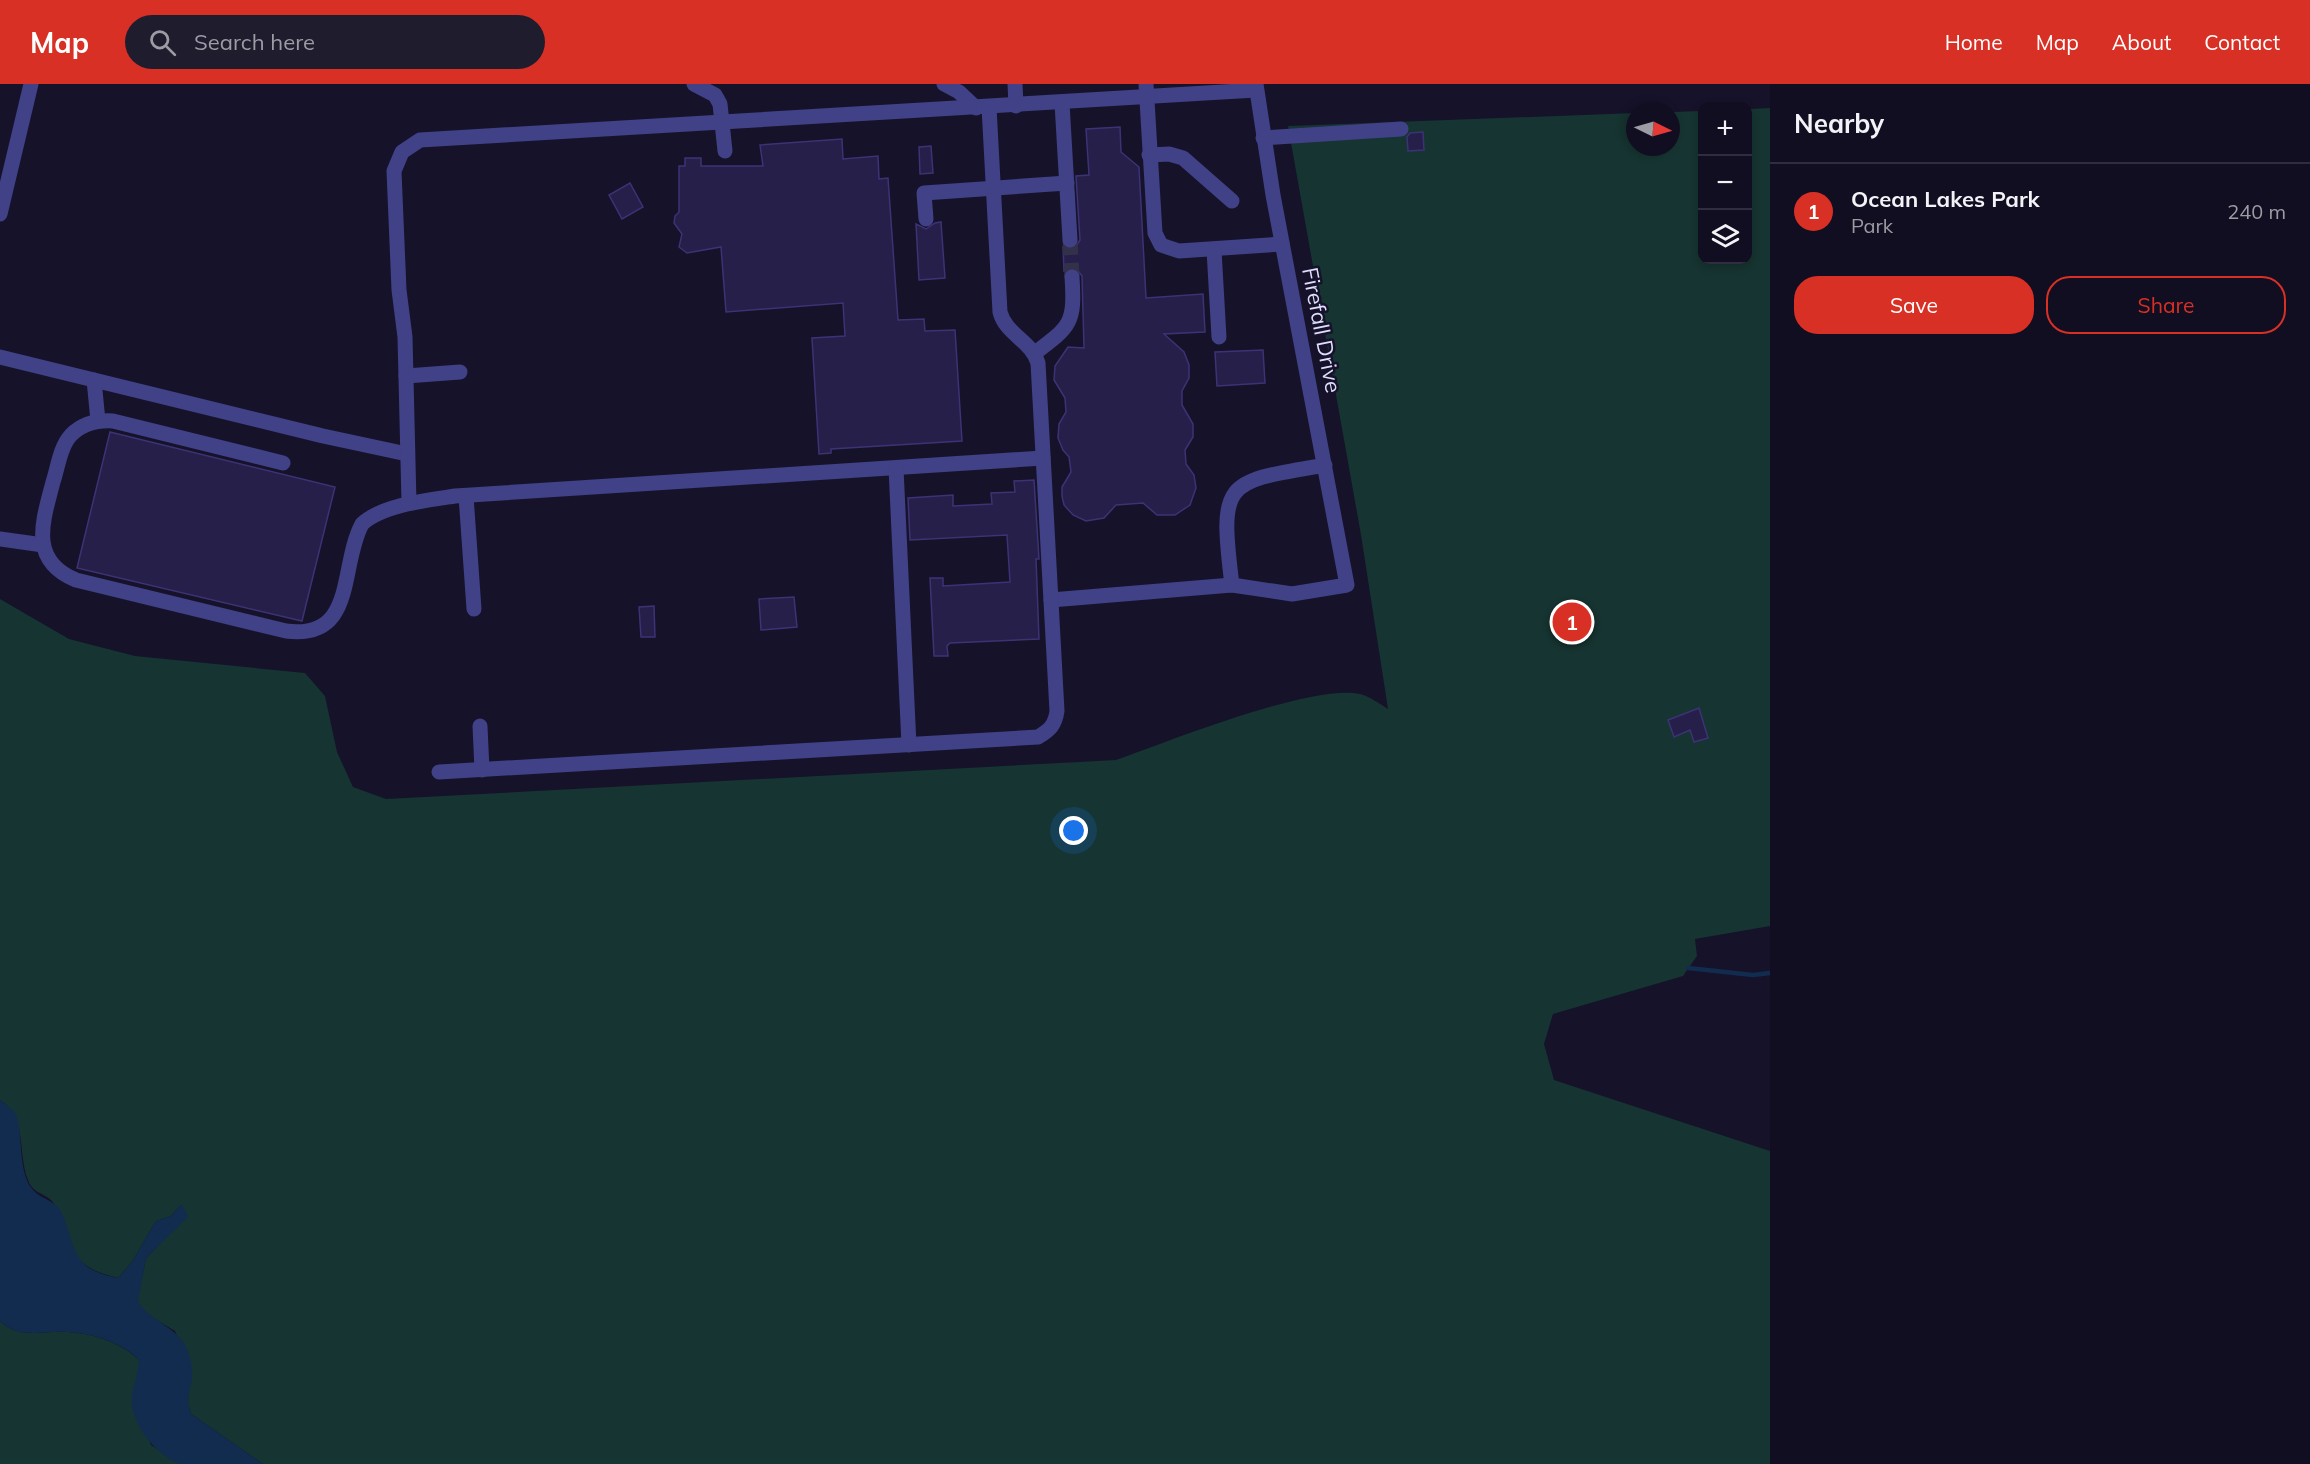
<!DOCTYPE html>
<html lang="en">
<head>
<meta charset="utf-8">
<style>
  :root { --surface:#100e20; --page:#1e1c2d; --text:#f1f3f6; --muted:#9c9ca5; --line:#302e3e; --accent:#d93025 }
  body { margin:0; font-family:Mulish,sans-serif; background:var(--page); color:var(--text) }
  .controls { position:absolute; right:18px; top:18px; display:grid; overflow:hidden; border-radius:12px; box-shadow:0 3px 9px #0003 }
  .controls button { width:54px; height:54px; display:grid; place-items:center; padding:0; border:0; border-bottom:2px solid var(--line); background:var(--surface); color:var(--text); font:30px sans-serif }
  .compass { position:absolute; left:1626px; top:18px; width:54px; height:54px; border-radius:50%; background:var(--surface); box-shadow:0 3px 9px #0003; rotate:95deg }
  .you { position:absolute; left:1074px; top:747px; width:21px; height:21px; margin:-15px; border:4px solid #fff; border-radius:50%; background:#1a73e8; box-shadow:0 0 0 9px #1a73e833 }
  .badge { display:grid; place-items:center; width:39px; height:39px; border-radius:50%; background:var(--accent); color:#fff; font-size:20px; font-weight:700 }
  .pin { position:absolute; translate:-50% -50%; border:3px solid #fff; box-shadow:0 2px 6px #0006 }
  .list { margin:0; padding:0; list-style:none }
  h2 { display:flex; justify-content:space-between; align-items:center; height:78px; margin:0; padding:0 24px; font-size:26px }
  h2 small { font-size:20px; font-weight:400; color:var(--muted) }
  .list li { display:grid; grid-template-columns:39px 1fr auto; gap:18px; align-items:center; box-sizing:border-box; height:96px; padding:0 24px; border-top:2px solid var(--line) }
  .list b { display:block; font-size:22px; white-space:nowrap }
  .list p { margin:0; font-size:20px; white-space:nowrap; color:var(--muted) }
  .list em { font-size:20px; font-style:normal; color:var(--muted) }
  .actions { display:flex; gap:12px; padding:18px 24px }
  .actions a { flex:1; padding:14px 0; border:2px solid var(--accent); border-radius:24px; text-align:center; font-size:21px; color:var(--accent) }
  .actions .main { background:var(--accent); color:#fff }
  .icon { flex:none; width:33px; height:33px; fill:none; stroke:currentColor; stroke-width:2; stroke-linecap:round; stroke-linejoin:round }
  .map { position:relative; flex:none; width:1770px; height:1380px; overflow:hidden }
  header { display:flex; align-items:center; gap:36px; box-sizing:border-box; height:84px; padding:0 30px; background:var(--accent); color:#fff }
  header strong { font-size:28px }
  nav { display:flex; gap:33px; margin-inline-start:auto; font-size:21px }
  .search { width:420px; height:54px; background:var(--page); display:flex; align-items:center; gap:15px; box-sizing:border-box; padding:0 21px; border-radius:33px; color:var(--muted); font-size:22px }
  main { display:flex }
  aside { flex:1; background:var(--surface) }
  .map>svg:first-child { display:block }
  .green { fill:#163431 }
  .water { fill:#122c4f }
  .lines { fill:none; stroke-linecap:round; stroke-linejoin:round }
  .stream { stroke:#122c4f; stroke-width:4.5 }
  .building { fill:#261f4a; stroke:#3c3375; stroke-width:1.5 }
  .minor-tunnel { stroke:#33304a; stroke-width:15; stroke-dasharray:15 8; stroke-linecap:butt }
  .minor { stroke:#404187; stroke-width:15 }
  .labels { text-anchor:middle; stroke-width:5; stroke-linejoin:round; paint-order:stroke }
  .street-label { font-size:22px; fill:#dfddfd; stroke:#15122a }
</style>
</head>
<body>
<header>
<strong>Map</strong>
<div class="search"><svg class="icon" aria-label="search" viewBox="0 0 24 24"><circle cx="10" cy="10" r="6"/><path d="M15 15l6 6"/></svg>Search here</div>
<nav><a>Home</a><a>Map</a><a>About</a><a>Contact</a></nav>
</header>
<main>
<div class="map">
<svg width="1770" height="1380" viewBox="0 0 1770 1380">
  <rect width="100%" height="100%" fill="#15122a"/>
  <g class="green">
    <path d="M1770 24V842L1695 855 1697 872 1683 892 1553 930 1544 960 1554 996 1770 1067V1380H263L191 1330 187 1316 192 1287 175 1247 148 1231 137 1218 146 1174 157 1163 181 1121 171 1132 156 1137 132 1178 118 1194C102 1190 88 1186 77 1173 72 1161 59 1126 52 1117 43 1108 33 1110 28 1096 17 1068 28 1035 0 1016V515L69 555 135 572 305 589 325 612 337 668 353 703 386 715 1116 676C1167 658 1313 599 1360 610 1369 612 1380 620 1388 625L1361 451 1288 42 1635 29V63H1671V28L1702 27V176H1748V25Z"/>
    <path d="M0 1237C19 1256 44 1246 67 1248 91 1249 121 1258 139 1276V1292L134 1306 151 1361 181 1380H0Z"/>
  </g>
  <path class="water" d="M0 1016 14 1027 17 1033C23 1055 18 1089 33 1106 42 1116 56 1116 62 1129 77 1166 71 1185 118 1194L132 1178 156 1137 171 1132 182 1120 188 1133 146 1174 138 1218C159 1246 187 1242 192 1284 194 1303 184 1309 191 1330L263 1380C247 1380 193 1380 180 1380 158 1372 135 1345 132 1321 130 1307 139 1291 139 1276 122 1258 91 1249 67 1248 43 1246 19 1256 0 1237Z"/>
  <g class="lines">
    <path class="stream" d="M1688 884 1753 891 1770 889"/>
  </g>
  <g class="building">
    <path d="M1120 43 1121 68 1139 83 1146 214 1203 210 1205 248 1164 250 1184 268 1189 281V294L1182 307V321L1193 340V353L1185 366 1186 380 1194 391 1196 404 1190 421 1175 431H1157L1143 419 1116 421 1104 434 1086 437 1073 431 1064 421 1062 412V403L1071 388 1069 373 1063 366 1058 354 1059 340 1066 328 1065 314 1054 296 1055 282 1068 263 1084 264 1082 192 1076 184 1064 187 1063 163 1075 164 1080 156 1076 92 1089 91 1086 45Z"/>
    <path d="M1423 48 1424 66 1408 67 1407 53 1410 49Z"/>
    <path d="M842 55 843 75 878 72 879 95 888 94 898 236 924 235 925 247 955 246 962 357 831 365V369L819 370 812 254 845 252 843 219 726 228 721 163 687 169 679 163 682 150 674 139 675 132 679 128V82H685V74H701V82H763L760 61Z"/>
    <path d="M931 62 933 89 920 90 919 63Z"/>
    <path d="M630 99 643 123 622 135 609 111Z"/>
    <path d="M941 138 945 194 919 196 916 140 926 145 935 139Z"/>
    <path d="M1263 266 1265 299 1217 302 1215 268Z"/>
    <path d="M110 348 335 403 302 537 77 484Z"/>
    <path d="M1034 396 1039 475H1036L1039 555 950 559 947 562 948 572H934L930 494H943V502L1010 498 1007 451 910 456 908 414 953 411V422L992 420 991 409 1015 408 1014 397Z"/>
    <path d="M794 513 797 543 761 546 759 515Z"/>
    <path d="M654 522 655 553H641L639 523Z"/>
    <path d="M1699 624 1708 654 1694 658 1690 646 1674 653 1668 636Z"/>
  </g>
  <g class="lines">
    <path class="minor-tunnel" d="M1070 156 1072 193"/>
    <g class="minor">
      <path d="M694 0 715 11 720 20 725 67"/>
      <path d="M944 0 959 8 976 24"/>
      <path d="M1015 0 1016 22"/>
      <path d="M1146 0 1155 149 1161 161 1179 167 1282 160"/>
      <path d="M1256 0 1273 111 1347 501 1292 510 1232 501C1219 396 1224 398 1325 381"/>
      <path d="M1062 19 1070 156"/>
      <path d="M1263 54 1401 45"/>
      <path d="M1149 71 1169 70 1183 74 1232 117"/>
      <path d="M0 130 31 0"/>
      <path d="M926 135 924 109 1067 99"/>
      <path d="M1214 166 1219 253"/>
      <path d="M1035 269C1071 242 1075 239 1072 193"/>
      <path d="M0 273 323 352 407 370"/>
      <path d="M406 292 460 288"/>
      <path d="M94 296 98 337"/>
      <path d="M283 379 113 337C97 336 83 339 71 351 60 363 58 383 53 398 43 437 28 476 76 496L286 547C357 556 339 483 362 440 382 421 428 416 455 412L1043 374"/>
      <path d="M896 384 909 661"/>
      <path d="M466 412 474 525"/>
      <path d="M409 419 405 253 399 206 394 87 402 68 420 56 1256 6"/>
      <path d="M0 455 43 461"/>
      <path d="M1051 516 1232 501"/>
      <path d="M480 642 482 686"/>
      <path d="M439 688 1038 653C1050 646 1055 641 1057 627L1038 279C1031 256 1006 251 1000 228L989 23"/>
    </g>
  </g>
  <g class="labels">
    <g class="street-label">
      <text transform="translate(1322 246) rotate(79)" y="8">Firefall Drive</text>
    </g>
  </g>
</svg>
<div class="controls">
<button>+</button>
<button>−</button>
<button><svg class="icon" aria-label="layers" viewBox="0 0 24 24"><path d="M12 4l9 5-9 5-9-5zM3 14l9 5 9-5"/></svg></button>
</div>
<svg class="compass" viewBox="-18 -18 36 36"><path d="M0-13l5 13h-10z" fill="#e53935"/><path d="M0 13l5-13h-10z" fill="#9c9ca5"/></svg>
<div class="you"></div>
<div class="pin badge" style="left:1572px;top:538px">1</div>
</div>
<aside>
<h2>Nearby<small></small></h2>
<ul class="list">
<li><span class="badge">1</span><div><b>Ocean Lakes Park</b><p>Park</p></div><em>240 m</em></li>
</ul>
<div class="actions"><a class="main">Save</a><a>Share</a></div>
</aside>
</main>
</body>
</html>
